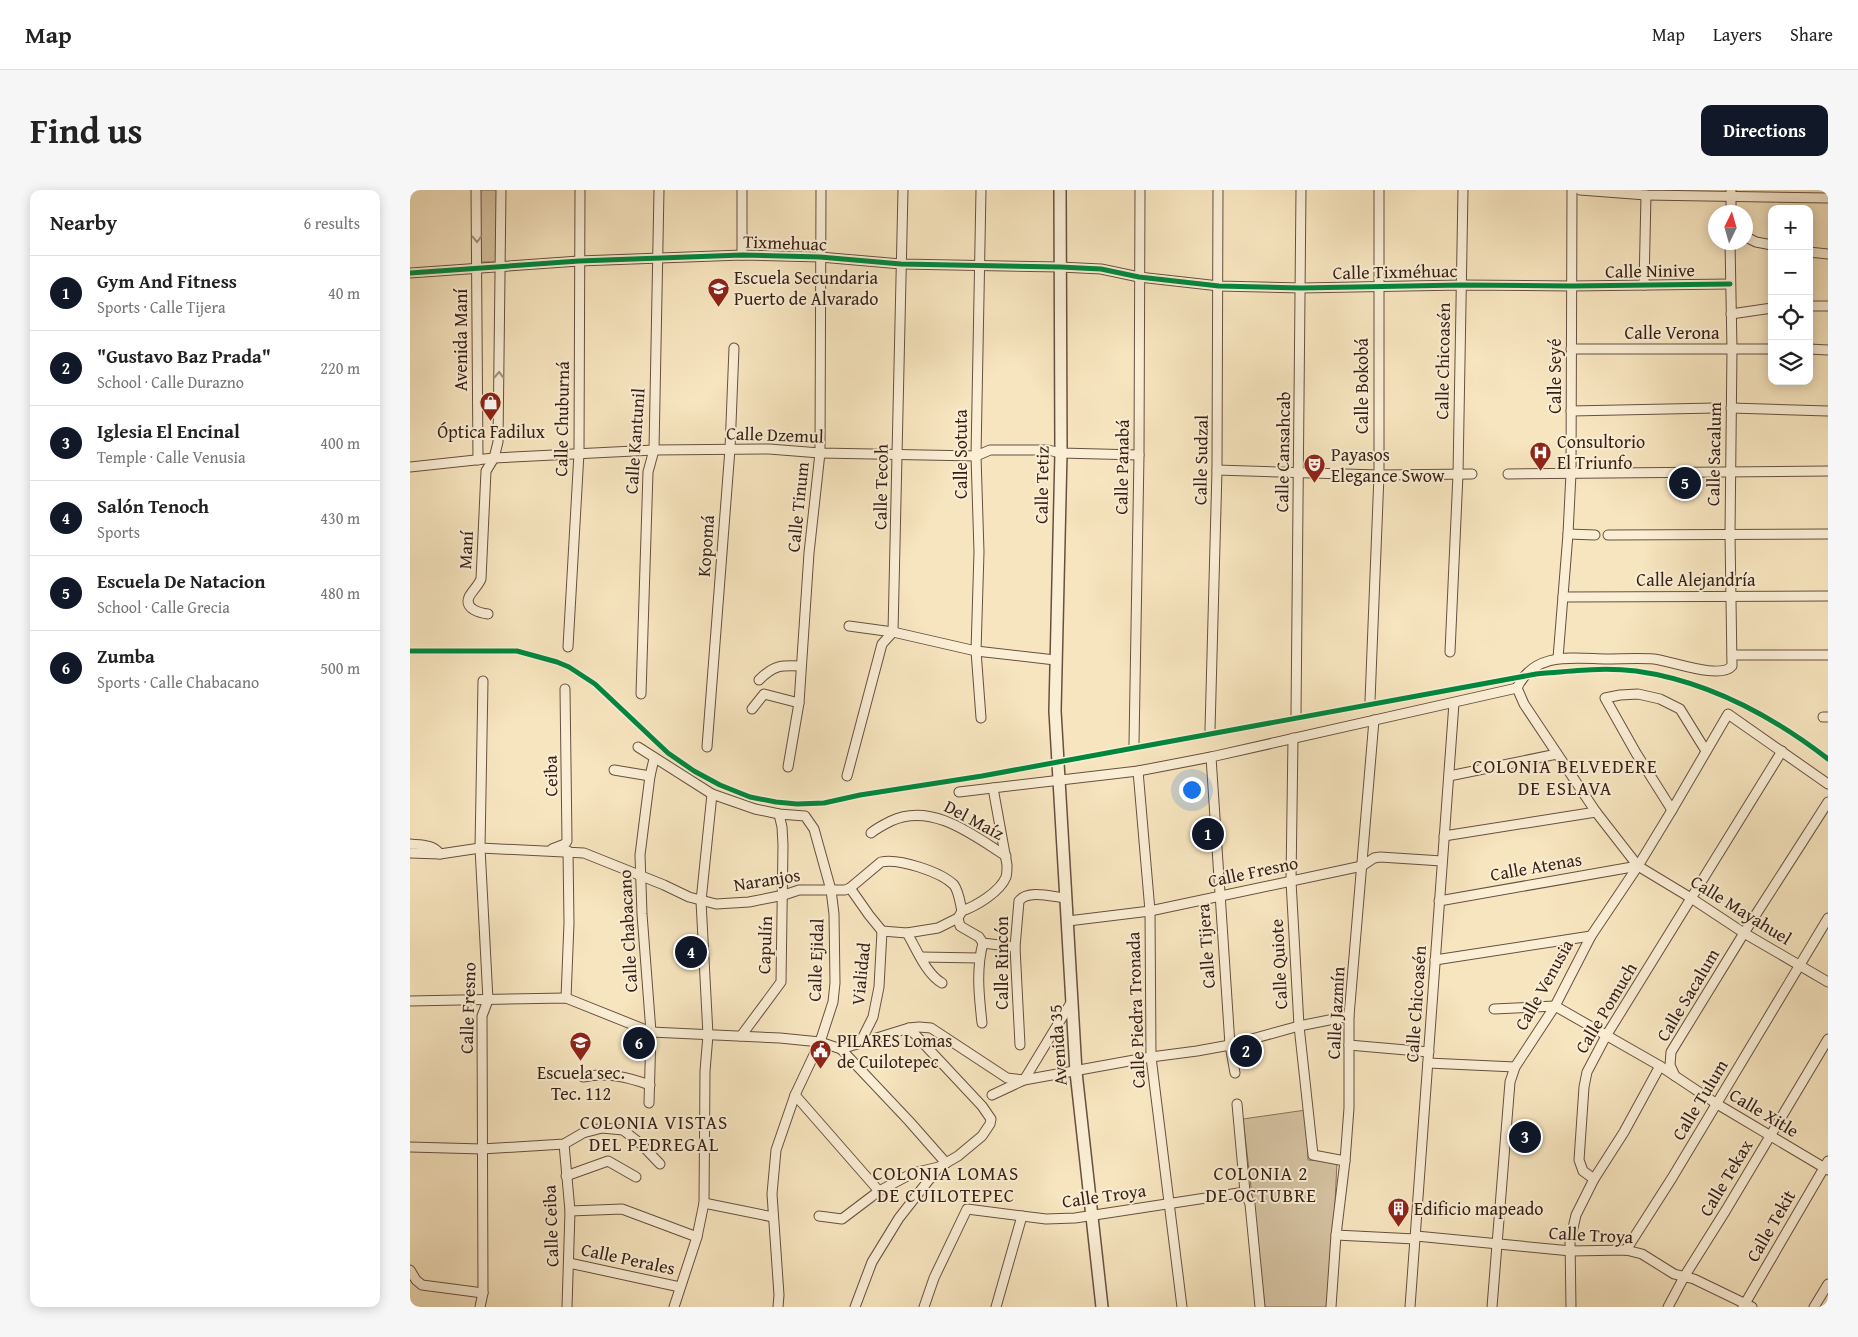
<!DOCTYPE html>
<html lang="en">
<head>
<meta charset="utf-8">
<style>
  :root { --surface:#fff; --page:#f6f6f6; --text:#222; --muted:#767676; --line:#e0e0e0; --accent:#111827 }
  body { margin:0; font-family:"Gentium Book Plus",serif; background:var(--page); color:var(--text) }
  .controls { position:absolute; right:15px; top:15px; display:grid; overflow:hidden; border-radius:10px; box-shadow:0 2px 12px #0003 }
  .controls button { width:45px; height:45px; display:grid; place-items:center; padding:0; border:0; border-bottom:1px solid var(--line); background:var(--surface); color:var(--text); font:25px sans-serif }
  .compass { position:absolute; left:1298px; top:15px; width:45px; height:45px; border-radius:50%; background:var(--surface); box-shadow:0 2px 12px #0003; rotate:5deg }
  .you { position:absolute; left:781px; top:599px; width:18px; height:18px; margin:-12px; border:4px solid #fff; border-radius:50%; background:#1a73e8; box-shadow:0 0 0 8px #1a73e833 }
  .badge { display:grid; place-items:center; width:32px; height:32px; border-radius:50%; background:var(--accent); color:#fff; font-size:16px; font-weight:700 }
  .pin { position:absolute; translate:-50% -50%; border:2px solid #fff; box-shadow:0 1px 5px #0006 }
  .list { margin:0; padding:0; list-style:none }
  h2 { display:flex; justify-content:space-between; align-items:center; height:65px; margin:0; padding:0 20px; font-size:21px }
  h2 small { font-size:16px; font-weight:400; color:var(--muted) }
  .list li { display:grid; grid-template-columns:32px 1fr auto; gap:15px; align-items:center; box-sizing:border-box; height:75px; padding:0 20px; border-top:1px solid var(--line) }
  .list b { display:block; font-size:19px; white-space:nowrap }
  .list p { margin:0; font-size:16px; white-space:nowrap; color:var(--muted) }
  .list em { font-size:16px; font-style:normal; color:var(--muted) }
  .icon { flex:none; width:28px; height:28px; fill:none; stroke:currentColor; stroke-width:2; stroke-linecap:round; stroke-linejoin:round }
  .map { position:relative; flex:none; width:1418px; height:1117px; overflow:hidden; border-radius:10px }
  header { display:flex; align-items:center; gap:30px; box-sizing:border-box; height:70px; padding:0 25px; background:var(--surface); border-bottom:1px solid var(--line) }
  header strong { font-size:24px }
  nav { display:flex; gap:28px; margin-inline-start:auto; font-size:18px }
  .intro { display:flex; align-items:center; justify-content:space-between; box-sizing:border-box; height:120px; padding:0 30px }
  h1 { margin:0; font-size:35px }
  .button { padding:12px 22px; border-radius:10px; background:var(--accent); color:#fff; font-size:18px; font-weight:700 }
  main { display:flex; gap:30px; padding:0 30px }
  aside { flex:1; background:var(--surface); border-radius:10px; box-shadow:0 2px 12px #0003 }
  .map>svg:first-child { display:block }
  .green { fill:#d6c3a2; stroke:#86715c }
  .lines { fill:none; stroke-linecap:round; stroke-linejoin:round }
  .minor-casing { stroke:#675040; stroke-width:11 }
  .tertiary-casing { stroke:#675040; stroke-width:14 }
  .minor { stroke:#faeed5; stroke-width:9 }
  .tertiary { stroke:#faeed5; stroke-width:11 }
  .cycleway-casing { stroke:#faeed5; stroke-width:8 }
  .cycleway { stroke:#00873e; stroke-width:5 }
  .oneway { stroke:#a2917f }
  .labels { text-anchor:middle; stroke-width:4; stroke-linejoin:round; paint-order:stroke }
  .street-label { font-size:18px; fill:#371f15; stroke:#faeed5 }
  .poi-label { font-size:18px; fill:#371f15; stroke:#faeed5; text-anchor:start }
  .neighbourhood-label { font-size:19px; letter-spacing:1px; fill:#371f15; stroke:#faeed5 }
</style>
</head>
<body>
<header>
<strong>Map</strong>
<nav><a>Map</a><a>Layers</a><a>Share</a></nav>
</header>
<div class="intro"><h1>Find us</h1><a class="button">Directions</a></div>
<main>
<aside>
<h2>Nearby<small>6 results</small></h2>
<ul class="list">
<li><span class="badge">1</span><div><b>Gym And Fitness</b><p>Sports · Calle Tijera</p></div><em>40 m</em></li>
<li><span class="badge">2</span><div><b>&quot;Gustavo Baz Prada&quot;</b><p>School · Calle Durazno</p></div><em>220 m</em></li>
<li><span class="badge">3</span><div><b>Iglesia El Encinal</b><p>Temple · Calle Venusia</p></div><em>400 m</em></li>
<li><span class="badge">4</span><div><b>Salón Tenoch</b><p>Sports</p></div><em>430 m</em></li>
<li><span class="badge">5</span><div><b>Escuela De Natacion</b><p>School · Calle Grecia</p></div><em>480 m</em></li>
<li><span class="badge">6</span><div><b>Zumba</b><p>Sports · Calle Chabacano</p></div><em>500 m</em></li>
</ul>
</aside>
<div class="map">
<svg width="1418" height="1117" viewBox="0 0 1418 1117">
  <rect width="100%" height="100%" fill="#f7e5bf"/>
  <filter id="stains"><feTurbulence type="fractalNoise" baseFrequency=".004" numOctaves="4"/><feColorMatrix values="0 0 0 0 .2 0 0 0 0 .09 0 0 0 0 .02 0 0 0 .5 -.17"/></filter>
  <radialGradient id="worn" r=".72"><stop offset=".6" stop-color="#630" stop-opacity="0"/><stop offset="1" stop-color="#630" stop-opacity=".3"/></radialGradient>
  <g class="green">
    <path d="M68 0H89L88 72H69Z"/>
    <path d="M896 920 898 970 927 972 920 1117H855L833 929Z"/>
  </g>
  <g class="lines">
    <defs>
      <g id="minor">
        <path d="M66 0 68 270"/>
        <path d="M571 0 566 266 569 362 566 461 571 528"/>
        <path d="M1170 0 1236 5 1418 8"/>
        <path d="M1321 22V0"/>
        <path d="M1336 47 1346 52 1362 55"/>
        <path d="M1399 62 1418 64"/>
        <path d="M332 65V0"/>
        <path d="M0 83 169 71 332 65 410 67 491 74 650 77 691 79 729 87 809 96 891 98 1051 95 1161 96 1320 94"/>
        <path d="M1234 95 1236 5"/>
        <path d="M1399 116H1418"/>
        <path d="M1321 124 1362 118"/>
        <path d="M1161 159H1362"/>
        <path d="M1399 159 1418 160"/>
        <path d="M1321 218 1418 221"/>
        <path d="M1161 221 1305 218"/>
        <path d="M0 277 84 268 244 260 359 259 410 263 566 266 580 260H638L651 263 729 265"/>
        <path d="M807 280 969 285 1062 284"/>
        <path d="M1098 284 1418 281"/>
        <path d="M1158 344 1185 345"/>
        <path d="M1198 345 1418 344"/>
        <path d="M1153 407 1418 406"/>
        <path d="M78 424C70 423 54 419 59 407 62 401 68 396 71 389L76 281 84 268 88 252 91 0"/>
        <path d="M439 436 483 442 566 461 645 470"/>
        <path d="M158 457 169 263 170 0"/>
        <path d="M1040 462 1048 284 1053 0"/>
        <path d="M1322 465H1418"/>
        <path d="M1148 468 1158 344 1161 283 1162 0"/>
        <path d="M349 490C364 475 371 475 391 476"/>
        <path d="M1107 498C1124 462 1161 468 1195 469 1211 469 1228 468 1244 469 1262 471 1310 490 1322 476L1320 344 1322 159 1320 52"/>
        <path d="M1107 498 1114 514 1186 622 1228 676 1281 708 1334 743 1418 792"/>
        <path d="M231 504 238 282 244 260 249 0"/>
        <path d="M960 511 969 285V0"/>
        <path d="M342 519 354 504 389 513"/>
        <path d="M886 524 891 0"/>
        <path d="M1413 527H1418"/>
        <path d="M800 540 807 280 808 0"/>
        <path d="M883 548 881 691 889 836 903 965 935 971"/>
        <path d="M724 554 729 265 730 0"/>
        <path d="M228 557 302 604 345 619 369 624 395 626 404 639 421 700 424 724 425 793 423 812 410 852 385 905 366 960 362 1004 369 1105 368 1117"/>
        <path d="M297 557 320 259 324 158"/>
        <path d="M801 567 820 855 825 883"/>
        <path d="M378 577 389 513 399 363 410 263 411 0"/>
        <path d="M204 580 240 586"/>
        <path d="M728 581 740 721 741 867 772 1117"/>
        <path d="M437 586 472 454 483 442 493 0"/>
        <path d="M1039 586 1147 564"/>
        <path d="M549 602 728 581 801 567 1107 498"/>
        <path d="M1262 620 1226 563 1195 508 1210 505 1228 504 1250 509 1270 519 1296 561"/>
        <path d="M461 643C467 638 473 635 481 631 522 612 563 645 596 666"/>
        <path d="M1034 646 1186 622"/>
        <path d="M0 654C11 655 23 654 30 664"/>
        <path d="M142 659 155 654 157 651 155 499"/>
        <path d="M0 663 30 664 70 658 174 663 254 695 279 707 306 714 339 712 374 705 389 700H435L440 698 471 672C489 668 531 682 544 695 549 702 550 713 552 721"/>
        <path d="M440 698 459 725 472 741"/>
        <path d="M1029 711 1228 676"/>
        <path d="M548 728 550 736 569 747 573 753 605 757"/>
        <path d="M658 731 740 721 952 676 964 668 970 667 1032 671"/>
        <path d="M472 741 497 743 528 738 548 728 552 721C566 716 590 702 596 687 597 684 597 679 597 675L583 598"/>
        <path d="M497 743C506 758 516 784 532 793"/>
        <path d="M511 767 569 768"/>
        <path d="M1025 770 1181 746"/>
        <path d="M156 808 159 733 158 661"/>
        <path d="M0 811 156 808 241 842 370 848 410 852 431 859 499 838 509 837 521 838 597 888 614 890 741 867 787 861 820 855 889 836 939 826"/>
        <path d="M1084 819 1145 816 1250 876 1307 914 1418 980"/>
        <path d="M572 833C569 806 566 779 573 753"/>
        <path d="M331 846 371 792 373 655 372 637 369 624"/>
        <path d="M451 851 463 827 469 797 472 741"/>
        <path d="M610 855 605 757 609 711C618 699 643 707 656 708"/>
        <path d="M939 855 1019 862"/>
        <path d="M431 859 499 931 536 973"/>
        <path d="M1018 873 1105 877"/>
        <path d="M1265 886 1260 875 1261 862 1334 743 1418 612"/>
        <path d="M173 887C197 882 217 887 240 895"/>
        <path d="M385 905 469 1001"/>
        <path d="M582 905 614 890 662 811"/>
        <path d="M239 913 241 842 232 724 230 665 240 586 244 569"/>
        <path d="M827 914 835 1002 840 1014 850 1117"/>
        <path d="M154 954 160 1021 157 1117"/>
        <path d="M0 957 72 959 154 954 173 943 192 938 213 940 231 954 250 974"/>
        <path d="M156 986 198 971 226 987"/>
        <path d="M1184 989 1173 981 1169 970 1174 897 1177 882 1196 846 1372 561"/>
        <path d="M294 1013 363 1027"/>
        <path d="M160 1021 212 1019 287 1047"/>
        <path d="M409 1026 432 1029 469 1001 503 983 529 977"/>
        <path d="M926 1045 1005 1049"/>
        <path d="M1006 1046 1161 1061 1216 1060 1232 1064 1264 1084 1284 1089 1342 1117"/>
        <path d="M1216 1060 1262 988 1418 728"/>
        <path d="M159 1073 270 1097"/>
        <path d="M0 1080 6 1090 12 1095 73 1103"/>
        <path d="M70 1117 73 1103 72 826 78 810 70 658 73 491"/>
        <path d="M264 1117 287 1047 294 1013 295 881 298 845 291 711 302 604"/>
        <path d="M445 1117 462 1072 489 1028 529 977 548 966 572 946 580 934 581 929 572 916 499 838"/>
        <path d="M514 1117 524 1088 557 1019 636 1029 665 1028 835 1002"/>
        <path d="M586 1117 612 1026"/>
        <path d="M921 1117 926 1045 935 971 939 918V826L964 530"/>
        <path d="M1000 1117 1044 513"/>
        <path d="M1082 1117 1100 892 1105 877 1145 816 1181 746 1228 676 1262 620 1318 524 1418 594"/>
        <path d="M1161 1117 1160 1051 1166 1025 1184 989 1214 942 1250 876"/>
        <path d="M1258 1117 1274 1087 1316 1020 1418 849"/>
        <path d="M1333 1117 1418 971"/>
        <path d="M1404 1117 1418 1094"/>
      </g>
      <path id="tertiary" d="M650 0 651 263 645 521 666 882 692 1117"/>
    </defs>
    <use href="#minor" class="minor-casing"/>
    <use href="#tertiary" class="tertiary-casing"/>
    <use href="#minor" class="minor"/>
    <use href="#tertiary" class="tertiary"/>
    <defs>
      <g id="cycleway">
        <path d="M0 83 169 71 332 65 410 67 491 74 650 77 691 79 729 87 809 96 891 98 1051 95 1161 96 1320 94"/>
        <path d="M0 461H107L147 472 159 477 185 494 258 563 284 581 310 595 340 607 366 612 387 614 414 613 450 605 572 586 1126 484C1159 481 1193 477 1226 481 1298 491 1361 525 1418 569"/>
      </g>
    </defs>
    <use href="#cycleway" class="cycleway-casing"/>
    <use href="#cycleway" class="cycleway"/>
  </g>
  <defs><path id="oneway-chevron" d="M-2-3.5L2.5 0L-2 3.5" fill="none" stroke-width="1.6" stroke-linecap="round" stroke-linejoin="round" transform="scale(1.25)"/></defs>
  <g class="oneway">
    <use href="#oneway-chevron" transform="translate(67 49) rotate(89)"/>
    <use href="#oneway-chevron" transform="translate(89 185) rotate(-89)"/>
  </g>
  <defs>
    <symbol id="school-pin" viewBox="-11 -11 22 30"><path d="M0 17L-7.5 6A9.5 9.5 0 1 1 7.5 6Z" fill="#8f2418" stroke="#faeed5"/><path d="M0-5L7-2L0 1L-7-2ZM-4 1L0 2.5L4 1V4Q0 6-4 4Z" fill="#fff"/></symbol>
    <symbol id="shop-pin" viewBox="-11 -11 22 30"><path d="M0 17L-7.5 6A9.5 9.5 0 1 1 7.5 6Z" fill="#8f2418" stroke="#faeed5"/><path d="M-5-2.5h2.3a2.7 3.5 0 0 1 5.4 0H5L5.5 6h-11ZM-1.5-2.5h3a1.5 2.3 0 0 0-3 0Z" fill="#fff"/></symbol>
    <symbol id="hospital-pin" viewBox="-11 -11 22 30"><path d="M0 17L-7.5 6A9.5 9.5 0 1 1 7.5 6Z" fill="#8f2418" stroke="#faeed5"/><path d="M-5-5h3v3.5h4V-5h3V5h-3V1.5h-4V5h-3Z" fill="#fff"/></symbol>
    <symbol id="theatre-pin" viewBox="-11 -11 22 30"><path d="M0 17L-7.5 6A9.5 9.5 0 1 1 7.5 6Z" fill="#8f2418" stroke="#faeed5"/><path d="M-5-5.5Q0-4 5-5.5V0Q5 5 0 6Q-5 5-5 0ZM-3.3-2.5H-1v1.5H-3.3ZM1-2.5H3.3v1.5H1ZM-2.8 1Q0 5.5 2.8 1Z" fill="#fff"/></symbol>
    <symbol id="civic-pin" viewBox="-11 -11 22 30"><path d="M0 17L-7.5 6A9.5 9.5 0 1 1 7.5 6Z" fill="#8f2418" stroke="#faeed5"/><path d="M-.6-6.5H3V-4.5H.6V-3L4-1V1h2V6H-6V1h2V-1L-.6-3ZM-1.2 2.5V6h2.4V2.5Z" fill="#fff"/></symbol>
    <symbol id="building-pin" viewBox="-11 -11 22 30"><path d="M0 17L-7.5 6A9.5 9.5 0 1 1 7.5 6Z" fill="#8f2418" stroke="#faeed5"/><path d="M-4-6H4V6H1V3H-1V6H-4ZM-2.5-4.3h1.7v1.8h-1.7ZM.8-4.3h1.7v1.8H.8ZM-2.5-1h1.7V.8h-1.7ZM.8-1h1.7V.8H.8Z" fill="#fff"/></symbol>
  </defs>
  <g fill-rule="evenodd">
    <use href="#school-pin" x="296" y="86" width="25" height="34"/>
    <use href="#shop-pin" x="68" y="200" width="25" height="34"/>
    <use href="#hospital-pin" x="1118" y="250" width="25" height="34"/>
    <use href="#theatre-pin" x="892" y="262" width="25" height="34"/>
    <use href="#school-pin" x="158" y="840" width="25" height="34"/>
    <use href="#civic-pin" x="398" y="848" width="25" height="34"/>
    <use href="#building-pin" x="976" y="1006" width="25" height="34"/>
  </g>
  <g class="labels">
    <g class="street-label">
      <text transform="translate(375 53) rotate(2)" y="6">Tixmehuac</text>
      <text transform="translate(1240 81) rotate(-1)" y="6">Calle Ninive</text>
      <text transform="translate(985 82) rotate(-1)" y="6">Calle Tixméhuac</text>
      <text x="1262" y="149">Calle Verona</text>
      <text transform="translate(51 150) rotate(-90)" y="6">Avenida Maní</text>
      <text transform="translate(1033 171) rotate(-89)" y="6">Calle Chicoasén</text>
      <text transform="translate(1145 186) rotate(-90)" y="6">Calle Seyé</text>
      <text transform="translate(952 196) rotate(-90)" y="6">Calle Bokobá</text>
      <text transform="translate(152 229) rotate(-89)" y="6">Calle Chuburná</text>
      <text transform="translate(365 245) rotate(2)" y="6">Calle Dzemul</text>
      <text transform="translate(225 251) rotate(-86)" y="6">Calle Kantunil</text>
      <text transform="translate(873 262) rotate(-89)" y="6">Calle Cansahcab</text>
      <text transform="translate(551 264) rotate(-90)" y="6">Calle Sotuta</text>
      <text transform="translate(1304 264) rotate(-89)" y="6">Calle Sacalum</text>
      <text transform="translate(791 270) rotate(-89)" y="6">Calle Sudzal</text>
      <text transform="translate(712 277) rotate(-89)" y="6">Calle Panabá</text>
      <text transform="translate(632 295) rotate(-89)" y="6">Calle Tetiz</text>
      <text transform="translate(471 297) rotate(-89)" y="6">Calle Tecoh</text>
      <text transform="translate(388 317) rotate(-84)" y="6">Calle Tinum</text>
      <text transform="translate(296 356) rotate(-86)" y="6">Kopomá</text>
      <text transform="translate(56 360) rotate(-87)" y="6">Maní</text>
      <text x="1286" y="396">Calle Alejandría</text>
      <text transform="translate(141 586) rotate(-91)" y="6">Ceiba</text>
      <text transform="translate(564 630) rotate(28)" y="6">Del Maíz</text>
      <text transform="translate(1126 677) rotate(-10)" y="6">Calle Atenas</text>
      <text transform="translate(843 682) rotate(-12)" y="6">Calle Fresno</text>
      <text transform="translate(357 690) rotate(-9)" y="6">Naranjos</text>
      <text transform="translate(1331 720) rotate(32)" y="6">Calle Mayahuel</text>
      <text transform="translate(218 741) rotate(-93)" y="6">Calle Chabacano</text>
      <text transform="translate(355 755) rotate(-88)" y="6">Capulín</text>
      <text transform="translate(796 756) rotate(-94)" y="6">Calle Tijera</text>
      <text transform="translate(406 770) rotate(-88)" y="6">Calle Ejidal</text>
      <text transform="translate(592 773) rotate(-90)" y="6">Calle Rincón</text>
      <text transform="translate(869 774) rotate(-93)" y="6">Calle Quiote</text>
      <text transform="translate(451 784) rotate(-84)" y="6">Vialidad</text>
      <text transform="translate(1134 795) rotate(-61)" y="6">Calle Venusia</text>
      <text transform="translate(1278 805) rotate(-59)" y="6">Calle Sacalum</text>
      <text transform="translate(1006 814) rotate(-86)" y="6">Calle Chicoasén</text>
      <text transform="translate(58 818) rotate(-88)" y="6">Calle Fresno</text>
      <text transform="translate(1196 818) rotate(-59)" y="6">Calle Pomuch</text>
      <text transform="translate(726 820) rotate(-92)" y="6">Calle Piedra Tronada</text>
      <text transform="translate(926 823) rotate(-87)" y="6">Calle Jazmín</text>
      <text transform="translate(648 855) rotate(-94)" y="6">Avenida 35</text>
      <text transform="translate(1290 910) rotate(-59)" y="6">Calle Tulum</text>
      <text transform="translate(1354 923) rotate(31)" y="6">Calle Xitle</text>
      <text transform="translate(1316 988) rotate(-59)" y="6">Calle Tekax</text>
      <text transform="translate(694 1006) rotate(-8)" y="6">Calle Troya</text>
      <text transform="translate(141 1036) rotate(-92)" y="6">Calle Ceiba</text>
      <text transform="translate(1361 1036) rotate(-60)" y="6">Calle Tekit</text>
      <text transform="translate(1181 1045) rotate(3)" y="6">Calle Troya</text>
      <text transform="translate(218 1069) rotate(12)" y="6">Calle Perales</text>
    </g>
    <g class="poi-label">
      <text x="324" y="94">Escuela Secundaria<tspan x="324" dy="21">Puerto de Alvarado</tspan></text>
      <text x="81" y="248" text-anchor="middle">Óptica Fadilux</text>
      <text x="1147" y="258">Consultorio<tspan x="1147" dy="21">El Triunfo</tspan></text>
      <text x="921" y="271">Payasos<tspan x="921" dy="21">Elegance Swow</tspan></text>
      <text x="427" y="857">PILARES Lomas<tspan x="427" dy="21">de Cuilotepec</tspan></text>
      <text x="171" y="889" text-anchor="middle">Escuela sec.<tspan x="171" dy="21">Tec. 112</tspan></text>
      <text x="1004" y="1025">Edificio mapeado</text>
    </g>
    <g class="neighbourhood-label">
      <text x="1155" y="583">COLONIA BELVEDERE<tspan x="1155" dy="22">DE ESLAVA</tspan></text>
      <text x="244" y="939">COLONIA VISTAS<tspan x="244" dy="22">DEL PEDREGAL</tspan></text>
      <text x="536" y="990">COLONIA LOMAS<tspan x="536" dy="22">DE CUILOTEPEC</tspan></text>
      <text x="851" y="990">COLONIA 2<tspan x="851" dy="22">DE OCTUBRE</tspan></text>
    </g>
  </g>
  <rect width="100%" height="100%" filter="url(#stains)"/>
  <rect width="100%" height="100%" fill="url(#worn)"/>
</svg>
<div class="controls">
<button>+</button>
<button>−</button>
<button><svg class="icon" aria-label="locate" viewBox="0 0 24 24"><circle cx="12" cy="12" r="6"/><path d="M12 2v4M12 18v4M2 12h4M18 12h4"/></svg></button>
<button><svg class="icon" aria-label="layers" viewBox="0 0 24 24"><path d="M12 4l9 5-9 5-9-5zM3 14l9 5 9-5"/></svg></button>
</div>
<svg class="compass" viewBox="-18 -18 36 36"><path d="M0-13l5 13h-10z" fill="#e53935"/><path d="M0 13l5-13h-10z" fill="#767676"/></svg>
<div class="you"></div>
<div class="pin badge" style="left:798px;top:644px">1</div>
<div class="pin badge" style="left:836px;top:861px">2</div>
<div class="pin badge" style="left:1115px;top:947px">3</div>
<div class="pin badge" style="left:281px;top:762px">4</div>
<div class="pin badge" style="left:1275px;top:293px">5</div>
<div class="pin badge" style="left:229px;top:853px">6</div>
</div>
</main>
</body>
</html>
